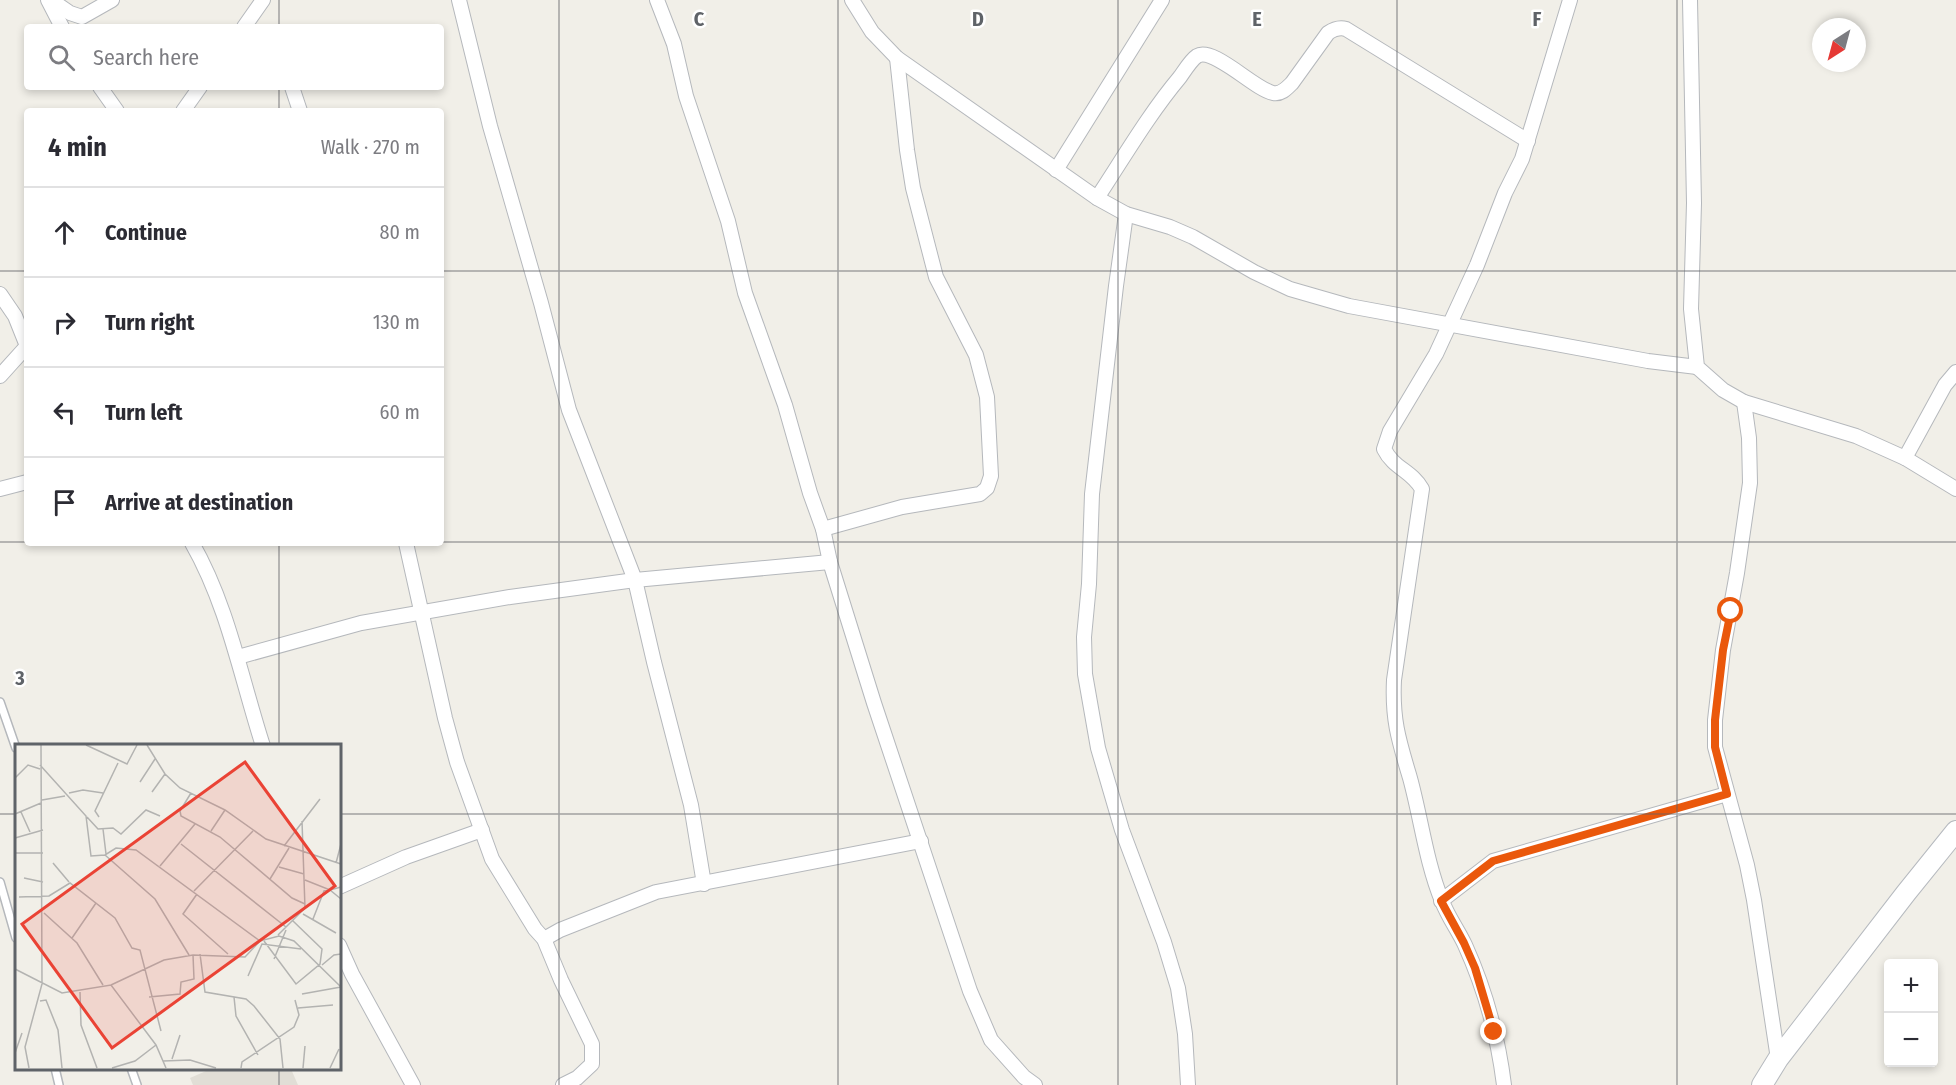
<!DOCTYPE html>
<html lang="en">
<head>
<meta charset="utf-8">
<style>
  :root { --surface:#fff; --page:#f7f7f7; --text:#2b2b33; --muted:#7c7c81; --line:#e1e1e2 }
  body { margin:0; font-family:"Fira Sans Condensed",sans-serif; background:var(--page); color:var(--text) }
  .controls { position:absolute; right:18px; bottom:18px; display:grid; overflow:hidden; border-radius:6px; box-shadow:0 3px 9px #0003 }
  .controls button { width:54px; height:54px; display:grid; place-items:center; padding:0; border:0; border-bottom:2px solid var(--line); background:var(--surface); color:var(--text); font:30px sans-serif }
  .compass { position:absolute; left:1812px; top:18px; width:54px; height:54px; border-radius:50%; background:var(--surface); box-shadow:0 3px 9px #0003; rotate:216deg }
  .stop { position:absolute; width:18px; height:18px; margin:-14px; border:4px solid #ea580c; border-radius:50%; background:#fff }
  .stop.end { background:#ea580c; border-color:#fff; box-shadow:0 2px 6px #0008 }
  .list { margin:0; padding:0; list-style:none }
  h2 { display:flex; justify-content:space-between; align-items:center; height:78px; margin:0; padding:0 24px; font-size:26px }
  h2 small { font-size:20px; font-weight:400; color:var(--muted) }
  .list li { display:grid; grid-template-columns:39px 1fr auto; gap:18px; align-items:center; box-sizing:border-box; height:90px; padding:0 24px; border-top:2px solid var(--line) }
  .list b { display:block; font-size:22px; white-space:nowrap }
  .list em { font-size:20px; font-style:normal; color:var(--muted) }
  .icon { flex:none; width:33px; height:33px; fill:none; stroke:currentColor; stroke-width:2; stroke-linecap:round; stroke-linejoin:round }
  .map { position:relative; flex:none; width:1956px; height:1085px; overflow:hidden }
  .search { position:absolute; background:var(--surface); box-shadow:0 3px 9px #0003; left:24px; top:24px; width:420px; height:66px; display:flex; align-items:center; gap:15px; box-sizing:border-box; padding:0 21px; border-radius:6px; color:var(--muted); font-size:22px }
  .panel { position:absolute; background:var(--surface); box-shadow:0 3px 9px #0003; left:24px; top:108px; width:420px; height:438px; border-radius:6px }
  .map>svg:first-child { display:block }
  .education { fill:#e1ded6 }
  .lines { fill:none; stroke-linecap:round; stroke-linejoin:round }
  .lane-casing { stroke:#b5b8bc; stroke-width:10 }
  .street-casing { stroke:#b5b8bc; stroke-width:16 }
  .secondary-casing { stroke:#b6babf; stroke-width:22 }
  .lane { stroke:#fff; stroke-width:7 }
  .street { stroke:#fff; stroke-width:14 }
  .secondary { stroke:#fff; stroke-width:20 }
  .route { stroke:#ea580c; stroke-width:8 }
  .grid { fill:none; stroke:#5f6368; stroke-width:1.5; stroke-opacity:0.55 }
  .inset-road { fill:none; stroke:#b3b3b1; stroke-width:1.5 }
  .view { fill:#ea4335; fill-opacity:0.15; stroke:#ea4335; stroke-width:3 }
  .inset-edge { fill:none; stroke:#5f6368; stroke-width:3 }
  .grid-label { font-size:20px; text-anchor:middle; font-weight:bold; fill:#5f6368; stroke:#fff; stroke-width:5; stroke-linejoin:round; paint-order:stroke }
</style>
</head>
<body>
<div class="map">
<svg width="1956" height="1085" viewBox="0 0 1956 1085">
  <rect width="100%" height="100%" fill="#f1efe8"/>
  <path class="education" d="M213 1068 291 1069 298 1085H193L190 1078Z"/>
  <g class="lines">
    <defs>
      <g id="lane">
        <path d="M0 702 16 748"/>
        <path d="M0 882 16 938"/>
        <path d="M55 1068 59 1085"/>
        <path d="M131 1068 137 1085"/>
      </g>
      <g id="street">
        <path d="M48 0 62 27"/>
        <path d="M51 0 70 13 82 17 112 0"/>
        <path d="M459 0 490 126 541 303 569 410 635 580 654 662 691 805 704 884"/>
        <path d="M657 0 674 44 686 96 728 221 745 293 785 405 810 493 823 529 830 562 874 703 970 991 991 1040 1024 1077 1035 1085"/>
        <path d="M852 0 872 32 897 58 1097 198 1126 214 1170 227 1193 237 1254 272 1290 289 1349 306 1648 361 1697 367"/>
        <path d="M1690 0 1694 203 1691 309 1697 367 1723 390 1744 402 1856 436 1905 458 1956 489"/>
        <path d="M244 27 263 0"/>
        <path d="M100 87 117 111"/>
        <path d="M292 87 300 111"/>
        <path d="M183 111 200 87"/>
        <path d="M1056 170 1162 0"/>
        <path d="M1097 198C1124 157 1149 114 1180 77 1185 70 1191 60 1197 56 1213 46 1254 89 1273 93 1281 95 1287 88 1292 83L1328 33C1334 29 1339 27 1346 29L1528 141"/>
        <path d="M1126 214 1116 286 1092 494 1089 584 1084 637 1085 674 1098 748 1122 830 1164 942 1178 988 1185 1034 1188 1085"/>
        <path d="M0 294 15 316 27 346"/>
        <path d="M0 376 27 346"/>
        <path d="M1744 402 1749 438 1750 483 1737 573 1723 650 1715 720V747L1747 865 1754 900 1778 1059"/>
        <path d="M1905 458 1945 385 1956 372"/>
        <path d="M0 489 27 482"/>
        <path d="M823 529 902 507 980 494 987 488 991 476 987 397 976 355 936 277 913 188 907 150 897 58"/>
        <path d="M192 543C228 606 241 678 263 746"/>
        <path d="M406 543 445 718 457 762 492 859 535 929 544 939 561 980 592 1044V1064L577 1078 563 1085"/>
        <path d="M238 657 361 623 510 597 635 580 830 562"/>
        <path d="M339 887 406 857 482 830"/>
        <path d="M1441 901 1493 861 1727 794"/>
        <path d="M544 939 560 930 656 892 921 841"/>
        <path d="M339 945 352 974 413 1085"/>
        <path d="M1504 1085C1498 1037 1485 989 1465 945 1458 930 1448 917 1442 901 1426 862 1421 818 1410 778 1399 741 1392 720 1394 680L1422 489C1411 470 1394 469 1384 449L1390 431 1436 354 1477 265 1505 193 1522 159 1570 0"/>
      </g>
      <path id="secondary" d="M1762 1085 1778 1059 1906 893 1956 831"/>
    </defs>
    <use href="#lane" class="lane-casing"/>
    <use href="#street" class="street-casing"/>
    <use href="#secondary" class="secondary-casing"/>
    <use href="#lane" class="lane"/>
    <use href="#street" class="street"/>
    <use href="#secondary" class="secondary"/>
  </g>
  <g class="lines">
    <path class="route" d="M1494 1032 1475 968 1464 943 1441 901 1493 861 1727 794 1715 747V720L1723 650 1731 611"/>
  </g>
  <path class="grid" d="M279 0V27M559 0V1085M838 0V1085M1118 0V1085M1397 0V1085M1677 0V1085M279 87V111M0 271H27M441 271H1956M0 542H27M441 542H1956M279 543V746M0 814H16M339 814H1956M279 1068V1085"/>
  <g transform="translate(15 744)">
    <rect width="326" height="326" fill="#f1efe8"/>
    <path class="inset-road" d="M71 1 112 20 122 1M132 1 150 30 165 44 210 66 251 95 326 120M25 21 71 72 76 112 90 111 101 104 121 106 245 197 264 192 279 197 326 243M0 34 13 21 25 25M125 38 140 15M137 48 150 30M54 49 68 46 88 49M176 49 165 67 166 72 205 93 277 154 290 160M27 56 50 52M6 68 15 88M0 70 26 59M72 73 83 85 98 84 106 90 131 66 145 72M84 73 80 67 103 19M88 85 91 110M196 87 210 66M0 94 28 86M166 100 271 183M269 102 305 55M0 109H28M90 111 140 155 174 211M38 119 54 138M321 119 326 100M145 122 180 80M264 123 289 130M9 134 28 138M255 135 274 104M290 136 315 146 326 143M179 147 238 87M182 150 168 170 213 210M4 153 34 152 55 139 100 174 117 204 125 206 146 287M29 169 62 199 88 241M288 170 321 189M298 175 309 147 315 146 326 155M263 191 290 164 287 77M57 194 81 159M249 197 281 240 305 220 307 205 278 177M185 210 190 248 231 255 239 262 265 295 268 324M259 215 271 186M307 221 319 211 326 210M0 225 47 249 96 241 141 301 151 324M233 232 247 200 286 205M96 241 149 216 178 211 230 213 245 197M65 248 66 281 82 324M287 250 326 243M134 253 165 250 166 238 179 235 178 211M219 253 221 272 243 311M25 257 31 256 43 286 47 324M283 264 318 261M0 309 7 289M157 315 165 291M148 317 175 316 201 324M14 324 10 303 27 240 26 1M97 324 120 317 141 301M226 324 227 318 279 283 284 271 280 256M288 324 290 302M315 324 324 305"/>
    <path class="view" d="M230 18 320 142 97 304 7 180Z"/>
    <rect width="326" height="326" class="inset-edge"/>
  </g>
  <g class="grid-label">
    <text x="699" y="26">C</text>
    <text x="978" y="26">D</text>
    <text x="1257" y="26">E</text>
    <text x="1537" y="26">F</text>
    <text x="20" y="685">3</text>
  </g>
</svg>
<div class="controls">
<button>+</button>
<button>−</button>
</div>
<svg class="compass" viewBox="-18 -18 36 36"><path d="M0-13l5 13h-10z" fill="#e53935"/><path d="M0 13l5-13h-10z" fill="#7c7c81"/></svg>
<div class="stop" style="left:1731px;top:611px"></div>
<div class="stop end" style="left:1494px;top:1032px"></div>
<div class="search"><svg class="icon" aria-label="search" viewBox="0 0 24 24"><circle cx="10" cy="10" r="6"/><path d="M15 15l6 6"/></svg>Search here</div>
<section class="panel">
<h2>4 min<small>Walk · 270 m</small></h2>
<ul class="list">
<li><svg class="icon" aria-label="ahead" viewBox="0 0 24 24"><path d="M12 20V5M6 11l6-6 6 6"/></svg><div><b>Continue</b></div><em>80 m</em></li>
<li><svg class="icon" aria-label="right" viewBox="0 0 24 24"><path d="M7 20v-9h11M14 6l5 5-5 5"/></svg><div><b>Turn right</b></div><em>130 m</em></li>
<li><svg class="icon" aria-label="left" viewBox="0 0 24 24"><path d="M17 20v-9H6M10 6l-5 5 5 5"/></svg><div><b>Turn left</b></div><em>60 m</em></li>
<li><svg class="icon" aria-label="arrive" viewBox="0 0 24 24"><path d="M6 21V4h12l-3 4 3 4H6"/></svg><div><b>Arrive at destination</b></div></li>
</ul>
</section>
</div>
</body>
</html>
